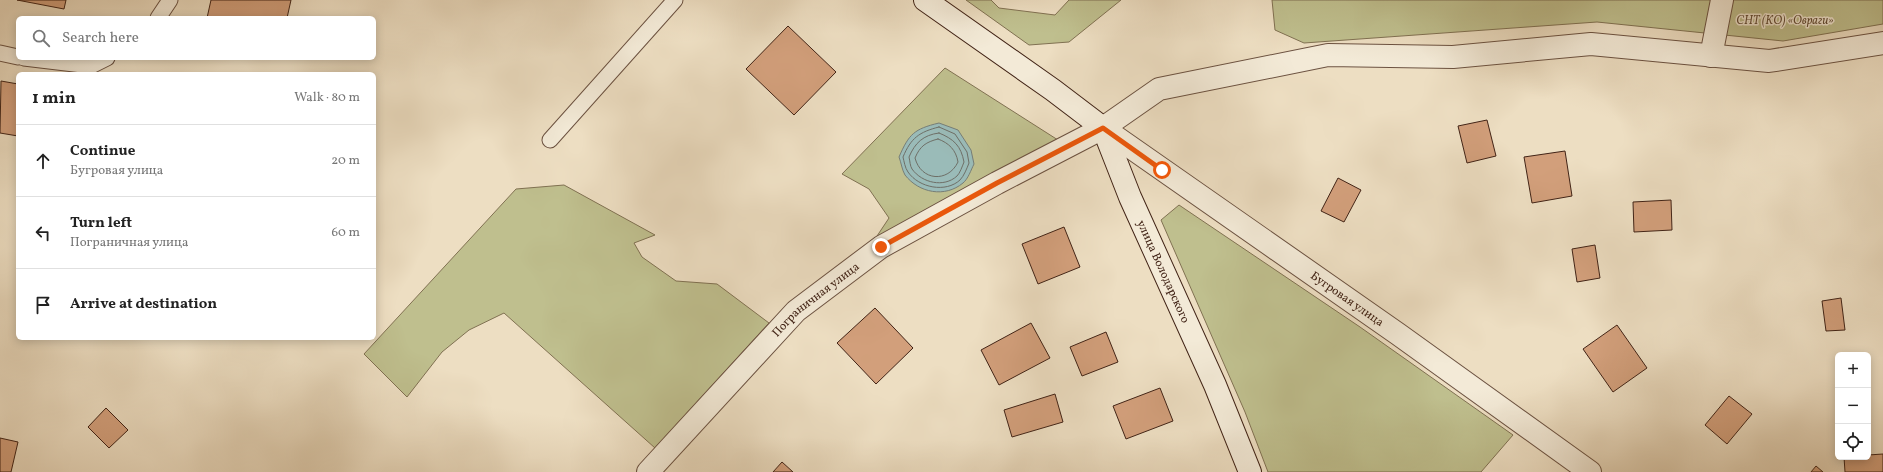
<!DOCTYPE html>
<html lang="en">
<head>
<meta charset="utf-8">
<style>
  :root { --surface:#fff; --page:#f6f6f6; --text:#222; --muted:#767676; --line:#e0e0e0 }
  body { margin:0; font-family:Vollkorn,serif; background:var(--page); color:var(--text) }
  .controls { position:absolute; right:12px; bottom:12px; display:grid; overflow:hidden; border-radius:6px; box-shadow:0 2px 10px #0003 }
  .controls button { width:36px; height:36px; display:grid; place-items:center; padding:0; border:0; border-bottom:1px solid var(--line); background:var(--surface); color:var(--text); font:20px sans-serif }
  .stop { position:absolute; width:12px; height:12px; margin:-9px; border:3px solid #ea580c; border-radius:50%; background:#fff }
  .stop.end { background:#ea580c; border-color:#fff; box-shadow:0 1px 4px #0008 }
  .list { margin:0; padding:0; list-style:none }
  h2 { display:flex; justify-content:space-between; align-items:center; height:52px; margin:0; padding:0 16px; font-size:17px }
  h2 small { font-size:13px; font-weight:400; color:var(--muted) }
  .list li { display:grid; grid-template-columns:26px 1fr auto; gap:12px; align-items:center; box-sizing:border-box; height:72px; padding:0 16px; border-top:1px solid var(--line) }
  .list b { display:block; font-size:15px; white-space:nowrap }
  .list p { margin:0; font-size:13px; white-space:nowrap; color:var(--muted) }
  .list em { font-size:13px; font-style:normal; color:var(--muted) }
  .icon { flex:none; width:22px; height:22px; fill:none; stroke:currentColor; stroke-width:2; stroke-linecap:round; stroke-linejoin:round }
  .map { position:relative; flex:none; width:1883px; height:472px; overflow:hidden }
  .search { position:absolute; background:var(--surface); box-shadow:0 2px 10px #0003; left:16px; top:16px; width:360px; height:44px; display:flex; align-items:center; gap:10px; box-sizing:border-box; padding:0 14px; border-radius:6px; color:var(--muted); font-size:15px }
  .panel { position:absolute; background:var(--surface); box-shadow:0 2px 10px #0003; left:16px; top:72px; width:360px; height:268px; border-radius:6px }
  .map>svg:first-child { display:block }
  .green { fill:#bfbf8e; stroke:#807152 }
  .water { fill:#9abbb8; stroke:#767e77 }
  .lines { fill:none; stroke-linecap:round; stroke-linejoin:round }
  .shore { stroke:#6e6f67; stroke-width:1 }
  .building { fill:#d29f7b; stroke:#412316 }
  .lane-casing { stroke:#6c5241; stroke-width:17 }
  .street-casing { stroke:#6c5241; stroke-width:24 }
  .secondary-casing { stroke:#412316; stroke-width:24 }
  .lane { stroke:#f3ead7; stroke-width:15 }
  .street { stroke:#f3ead7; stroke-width:22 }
  .secondary { stroke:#f3ead7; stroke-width:22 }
  .route { stroke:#ea580c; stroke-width:5 }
  .labels { text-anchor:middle; stroke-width:3; stroke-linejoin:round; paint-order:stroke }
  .park-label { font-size:12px; font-style:italic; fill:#604a34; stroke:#f3ead7 }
  .street-label { font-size:12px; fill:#412316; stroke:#f3ead7 }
</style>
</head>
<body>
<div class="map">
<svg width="1883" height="472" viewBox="0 0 1883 472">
  <rect width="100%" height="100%" fill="#eddec2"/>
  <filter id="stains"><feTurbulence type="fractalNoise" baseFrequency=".005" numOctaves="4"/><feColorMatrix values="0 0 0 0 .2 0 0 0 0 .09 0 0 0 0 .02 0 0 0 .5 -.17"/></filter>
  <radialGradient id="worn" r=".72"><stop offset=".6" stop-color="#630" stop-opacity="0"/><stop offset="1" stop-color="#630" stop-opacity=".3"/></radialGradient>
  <g class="green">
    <path d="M966 0H991L999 8 1055 15 1069 0H1121L1069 42 1029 45Z"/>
    <path d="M1272 0H1883V24L1783 41 1597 22 1304 43 1275 30Z"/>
    <path d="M945 68 1058 140 871 245 889 218 869 189 842 174Z"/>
    <path d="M564 185 655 235 634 243 642 257 676 281 717 284 769 323 655 448 504 313 469 330 442 352 407 397 364 354 516 189Z"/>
    <path d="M1179 205 1360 327 1513 435 1481 472H1268L1245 412 1161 220Z"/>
  </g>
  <path class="water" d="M939 123 958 130 971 150 974 164C971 170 968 179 963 183 945 198 919 193 905 175 902 170 901 162 899 157 909 134 914 129 939 123Z"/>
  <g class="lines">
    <g class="shore">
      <path d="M939 127 955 134 967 152 969 163C967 168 964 176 960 180 946 193 919 188 908 172 905 168 904 161 903 157 911 138 919 132 939 127Z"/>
      <path d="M939 133C954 139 961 146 964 162 962 167 960 173 957 176 944 188 922 183 912 169 910 166 910 161 909 157 915 143 923 135 939 133Z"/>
      <path d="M938 139C949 143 956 150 958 162 948 183 921 181 915 158 920 146 926 142 938 139Z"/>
    </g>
  </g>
  <g class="building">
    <path d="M17 0H66L64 9Z"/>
    <path d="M211 0H291L287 18H207Z"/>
    <path d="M788 26 836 72 794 115 746 69Z"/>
    <path d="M1 81 18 84V136L0 133Z"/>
    <path d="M1487 120 1496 156 1467 163 1458 126Z"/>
    <path d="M1565 151 1572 196 1532 203 1524 157Z"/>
    <path d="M1338 178 1361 190 1344 222 1321 211Z"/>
    <path d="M1671 200 1672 230 1634 232 1633 202Z"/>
    <path d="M1064 227 1080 267 1038 284 1022 244Z"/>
    <path d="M1595 245 1600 278 1577 282 1572 249Z"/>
    <path d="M1841 298 1845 330 1826 331 1822 301Z"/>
    <path d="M875 308 913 348 876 384 837 343Z"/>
    <path d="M1031 323 1050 358 999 385 981 350Z"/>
    <path d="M1617 325 1647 368 1613 392 1583 349Z"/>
    <path d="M1106 332 1118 362 1082 376 1070 347Z"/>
    <path d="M1160 388 1173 421 1126 439 1113 406Z"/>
    <path d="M1055 394 1063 422 1012 437 1004 410Z"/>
    <path d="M1729 396 1752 414 1727 444 1705 425Z"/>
    <path d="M106 408 128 430 109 448 88 427Z"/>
    <path d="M0 438 18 442 11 472H0Z"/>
    <path d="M1883 454V472H1845L1844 457H1868V455Z"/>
    <path d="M782 462 793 472H773Z"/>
    <path d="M1816 466 1823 472H1811Z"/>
  </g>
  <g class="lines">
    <defs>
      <g id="lane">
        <path d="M158 18 170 0"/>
        <path d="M0 53 18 57"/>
        <path d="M24 58 91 66 107 58"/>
        <path d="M550 140 675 0"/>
      </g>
      <g id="street">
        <path d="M1711 56 1722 0"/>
        <path id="s1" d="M1103 128 1398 334 1590 472"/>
        <path id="s2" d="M648 472 796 311 881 247 997 183 1103 128 1159 89 1328 55 1453 57 1591 44 1769 61 1883 43"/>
      </g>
      <g id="secondary">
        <path id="s3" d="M925 0 1053 90 1103 128 1130 197 1215 385 1250 472"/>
      </g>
    </defs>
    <use href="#lane" class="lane-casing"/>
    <use href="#street" class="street-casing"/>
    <use href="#secondary" class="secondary-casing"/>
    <use href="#lane" class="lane"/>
    <use href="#street" class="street"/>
    <use href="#secondary" class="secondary"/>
  </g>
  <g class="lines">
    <path class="route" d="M881 247 997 183 1103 128 1162 170"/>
  </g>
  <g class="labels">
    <g class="park-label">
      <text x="1785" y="24">СНТ (КО) «Овраги»</text>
    </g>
    <g class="street-label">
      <text dy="4" stroke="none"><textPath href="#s3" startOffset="375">улица Володарского</textPath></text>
      <text dy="4" stroke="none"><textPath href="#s1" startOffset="298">Бугровая улица</textPath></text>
      <text dy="4" stroke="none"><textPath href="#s2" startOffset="241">Пограничная улица</textPath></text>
    </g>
  </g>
  <rect width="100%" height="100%" filter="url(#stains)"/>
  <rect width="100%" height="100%" fill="url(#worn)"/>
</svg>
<div class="controls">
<button>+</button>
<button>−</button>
<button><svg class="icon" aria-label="locate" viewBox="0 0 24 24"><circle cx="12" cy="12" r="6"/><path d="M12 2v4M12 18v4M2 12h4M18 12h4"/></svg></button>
</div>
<div class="stop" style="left:1162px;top:170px"></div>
<div class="stop end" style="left:881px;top:247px"></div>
<div class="search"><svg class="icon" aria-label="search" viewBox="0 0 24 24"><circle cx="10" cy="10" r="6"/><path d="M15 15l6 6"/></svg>Search here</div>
<section class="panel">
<h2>1 min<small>Walk · 80 m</small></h2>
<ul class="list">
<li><svg class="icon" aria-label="ahead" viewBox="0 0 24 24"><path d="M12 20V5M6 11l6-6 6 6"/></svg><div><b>Continue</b><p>Бугровая улица</p></div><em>20 m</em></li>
<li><svg class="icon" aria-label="left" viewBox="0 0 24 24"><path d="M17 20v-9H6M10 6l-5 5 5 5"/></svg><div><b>Turn left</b><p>Пограничная улица</p></div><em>60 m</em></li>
<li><svg class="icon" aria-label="arrive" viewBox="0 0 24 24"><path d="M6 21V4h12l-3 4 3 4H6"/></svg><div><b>Arrive at destination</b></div></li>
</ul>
</section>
</div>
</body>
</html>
